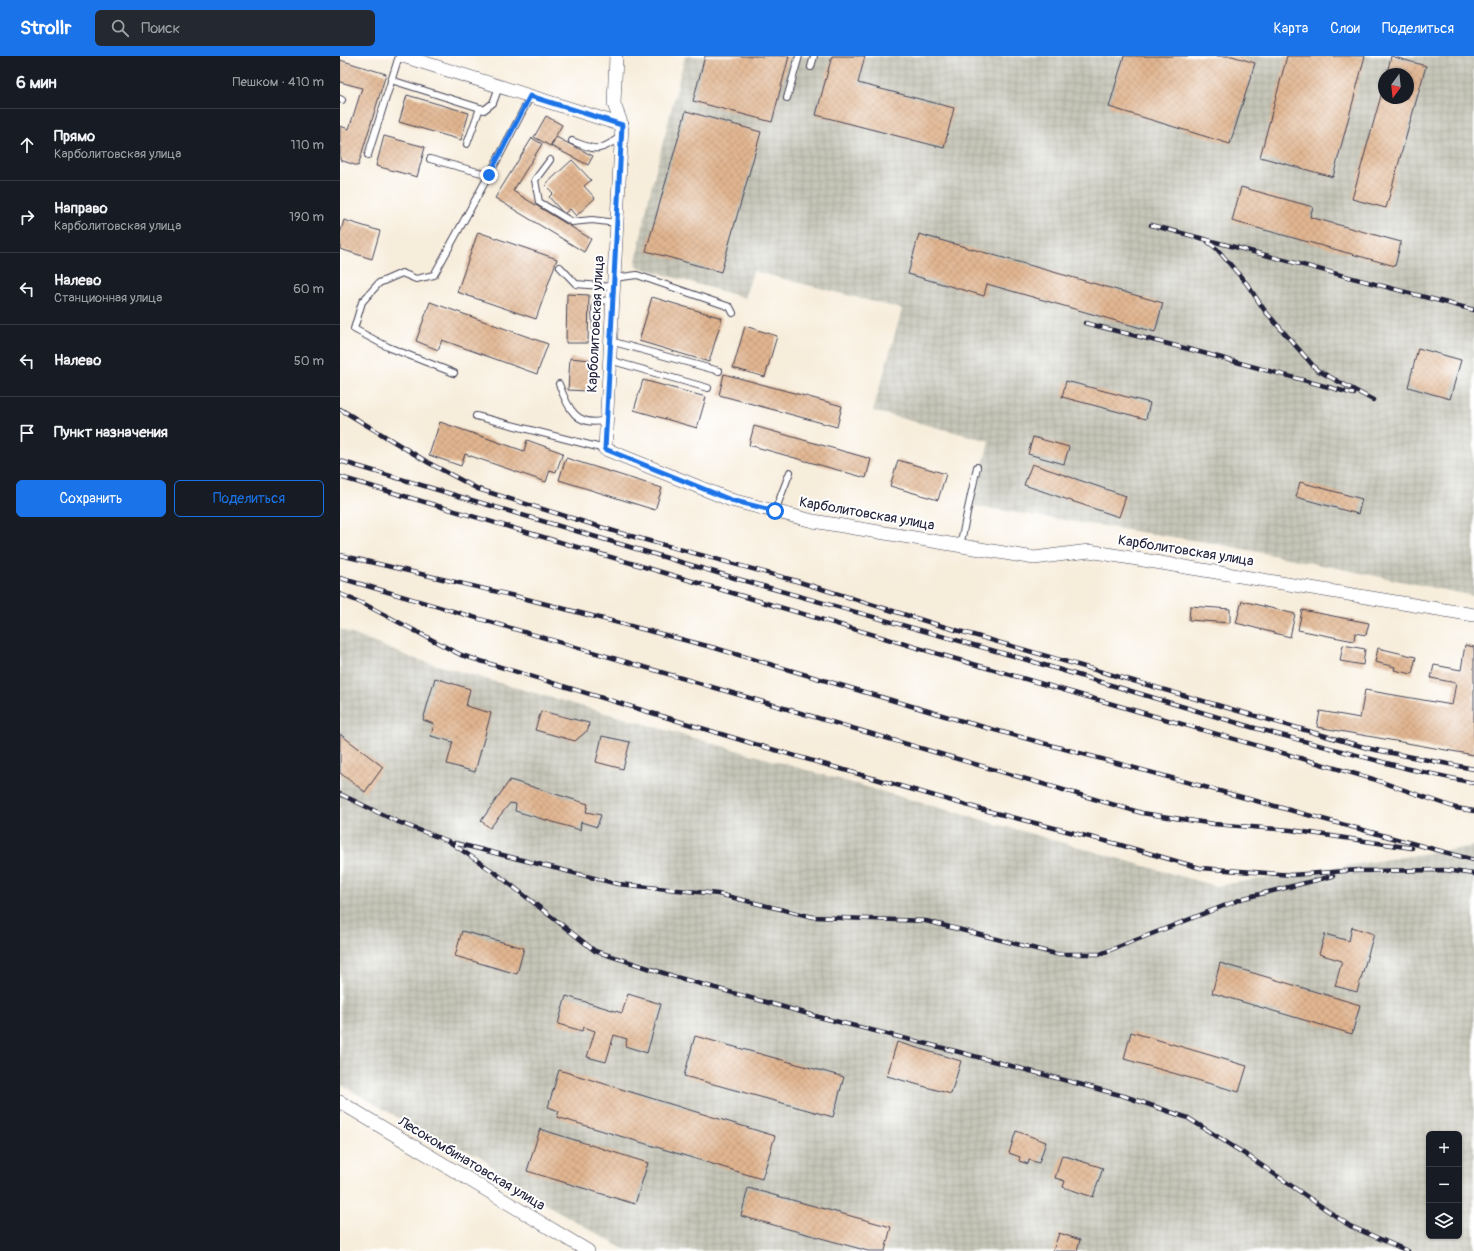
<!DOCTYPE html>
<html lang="ru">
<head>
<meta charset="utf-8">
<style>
  :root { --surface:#171b24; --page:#242831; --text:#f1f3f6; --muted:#9ea1a6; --line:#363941; --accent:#1a73e8 }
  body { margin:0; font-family:Pangolin,sans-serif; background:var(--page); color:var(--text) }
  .controls { position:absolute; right:12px; bottom:12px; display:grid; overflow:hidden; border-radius:6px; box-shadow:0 1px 3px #0004 }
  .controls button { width:36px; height:36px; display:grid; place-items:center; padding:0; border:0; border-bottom:1px solid var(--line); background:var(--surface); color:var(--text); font:20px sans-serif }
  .compass { position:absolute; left:1038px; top:12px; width:36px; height:36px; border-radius:50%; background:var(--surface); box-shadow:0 1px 3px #0004; rotate:195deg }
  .stop { position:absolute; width:12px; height:12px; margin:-9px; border:3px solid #1a73e8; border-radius:50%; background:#fff }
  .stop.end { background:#1a73e8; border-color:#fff; box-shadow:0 1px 4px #0008 }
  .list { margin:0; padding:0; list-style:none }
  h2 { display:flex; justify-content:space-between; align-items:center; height:52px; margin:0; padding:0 16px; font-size:17px }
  h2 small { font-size:13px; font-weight:400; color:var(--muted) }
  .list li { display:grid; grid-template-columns:26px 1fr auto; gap:12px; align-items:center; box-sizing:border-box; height:72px; padding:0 16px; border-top:1px solid var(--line) }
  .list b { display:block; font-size:15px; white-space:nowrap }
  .list p { margin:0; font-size:13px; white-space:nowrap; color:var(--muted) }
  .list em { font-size:13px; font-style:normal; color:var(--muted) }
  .actions { display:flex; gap:8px; padding:12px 16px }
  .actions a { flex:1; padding:9px 0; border:1px solid var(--accent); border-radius:6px; text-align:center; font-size:14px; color:var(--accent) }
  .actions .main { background:var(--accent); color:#fff }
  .icon { flex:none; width:22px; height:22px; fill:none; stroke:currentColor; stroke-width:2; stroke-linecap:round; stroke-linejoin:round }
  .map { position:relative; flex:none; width:1134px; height:1195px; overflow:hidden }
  header { display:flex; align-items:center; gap:24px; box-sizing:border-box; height:56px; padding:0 20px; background:var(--accent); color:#fff }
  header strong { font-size:19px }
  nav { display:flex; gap:22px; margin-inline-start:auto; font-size:14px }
  .search { width:280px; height:36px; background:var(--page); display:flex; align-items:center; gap:10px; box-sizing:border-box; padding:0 14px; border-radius:6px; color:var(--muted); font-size:15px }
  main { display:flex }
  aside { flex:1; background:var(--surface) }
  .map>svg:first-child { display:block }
  .industrial { fill:url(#industrial-grid); fill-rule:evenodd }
  .building { fill:url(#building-cross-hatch) }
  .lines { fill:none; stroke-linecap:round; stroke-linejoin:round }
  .lane-casing { stroke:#424053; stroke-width:8 }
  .street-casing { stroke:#424053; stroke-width:14 }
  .lane { stroke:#fff; stroke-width:6 }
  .street { stroke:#fff; stroke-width:13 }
  .rail-casing { stroke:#22223b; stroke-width:4.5 }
  .rail { stroke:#fff; stroke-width:3; stroke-dasharray:9; stroke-linecap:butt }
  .route { stroke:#1a73e8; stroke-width:5 }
  .labels { text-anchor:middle; stroke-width:4; stroke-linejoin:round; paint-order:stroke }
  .street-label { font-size:14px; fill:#22223b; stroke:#fff }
</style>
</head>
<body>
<header>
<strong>Strollr</strong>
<div class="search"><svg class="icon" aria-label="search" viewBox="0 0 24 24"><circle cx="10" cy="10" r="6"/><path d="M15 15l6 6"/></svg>Поиск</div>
<nav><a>Карта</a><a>Слои</a><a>Поделиться</a></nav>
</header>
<main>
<aside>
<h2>6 мин<small>Пешком · 410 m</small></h2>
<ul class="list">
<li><svg class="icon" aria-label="ahead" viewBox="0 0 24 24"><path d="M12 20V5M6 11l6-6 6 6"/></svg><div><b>Прямо</b><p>Карболитовская улица</p></div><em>110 m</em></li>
<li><svg class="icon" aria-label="right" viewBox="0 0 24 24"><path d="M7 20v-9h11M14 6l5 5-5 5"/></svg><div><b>Направо</b><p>Карболитовская улица</p></div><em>190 m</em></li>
<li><svg class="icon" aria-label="left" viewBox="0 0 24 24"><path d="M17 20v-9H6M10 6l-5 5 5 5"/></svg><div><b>Налево</b><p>Станционная улица</p></div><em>60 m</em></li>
<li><svg class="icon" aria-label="left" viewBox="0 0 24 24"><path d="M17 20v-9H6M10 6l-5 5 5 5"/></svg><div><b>Налево</b></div><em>50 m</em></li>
<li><svg class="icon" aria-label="arrive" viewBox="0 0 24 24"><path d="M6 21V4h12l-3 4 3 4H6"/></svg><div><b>Пункт назначения</b></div></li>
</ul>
<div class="actions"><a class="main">Сохранить</a><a>Поделиться</a></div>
</aside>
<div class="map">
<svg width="1134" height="1195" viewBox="0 0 1134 1195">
  <defs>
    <pattern id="industrial-grid" width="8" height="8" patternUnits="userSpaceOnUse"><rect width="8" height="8" fill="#c5c5b8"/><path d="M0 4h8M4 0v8" fill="none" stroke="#a9a99f"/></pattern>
    <pattern id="building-cross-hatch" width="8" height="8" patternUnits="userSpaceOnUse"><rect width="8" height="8" fill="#e1b590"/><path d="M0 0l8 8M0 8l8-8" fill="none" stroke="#c19b7d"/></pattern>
  </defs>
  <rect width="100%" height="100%" fill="#fff"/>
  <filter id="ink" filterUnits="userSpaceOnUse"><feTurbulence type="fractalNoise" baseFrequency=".025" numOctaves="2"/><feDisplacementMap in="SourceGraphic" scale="8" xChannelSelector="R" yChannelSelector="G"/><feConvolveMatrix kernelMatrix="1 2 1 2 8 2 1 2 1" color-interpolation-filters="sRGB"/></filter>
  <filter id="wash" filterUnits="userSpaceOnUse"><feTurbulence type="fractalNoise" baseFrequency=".012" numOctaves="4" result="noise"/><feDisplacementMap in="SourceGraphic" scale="16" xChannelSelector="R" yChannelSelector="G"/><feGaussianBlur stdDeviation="0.9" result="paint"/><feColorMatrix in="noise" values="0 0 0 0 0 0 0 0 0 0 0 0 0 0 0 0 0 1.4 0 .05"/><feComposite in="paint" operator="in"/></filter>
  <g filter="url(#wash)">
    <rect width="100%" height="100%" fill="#f7eddb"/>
    <g class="industrial">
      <path d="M345 0H1134V540L878 488 633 450 649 385 533 355 562 253 413 215 405 242 295 210 309 141ZM1044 18H1068V42H1044Z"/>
      <path d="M0 573 72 602 875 830 1134 790V1195H287L171 1128 140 1100 90 1080 0 1028ZM1089 1078H1119V1180H1089Z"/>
    </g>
    <g id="blocks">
      <g class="building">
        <path d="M365 0H449L432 66 353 45Z"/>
        <path d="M492 0H525L518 27 614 52 604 92 476 59Z"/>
        <path d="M784 0H892L915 7 890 88 769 51Z"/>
        <path d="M947 0H1025L993 121 920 101Z"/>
        <path d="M1051 0 1086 10 1046 152 1012 143 1044 29V42H1068V18H1047Z"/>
        <path d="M0 4 46 18 18 110 0 104V70L9 73 22 32 0 26Z"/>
        <path d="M67 39 129 57 121 84 59 66Z"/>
        <path d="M346 55 421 76 381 216 306 195Z"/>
        <path d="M206 60 222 69 210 90 194 81Z"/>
        <path d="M44 80 85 91 77 121 36 110Z"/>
        <path d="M216 81 253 100 248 109 211 90Z"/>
        <path d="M192 82 202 88 173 135 251 183 244 196 155 142Z"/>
        <path d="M232 104 251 124 244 130 255 142 236 160 230 153 224 158 209 141 213 137 205 129Z"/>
        <path d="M901 131 973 151 970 161 1061 186 1055 210 892 165Z"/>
        <path d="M4 164 40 175 32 203 0 193V178Z"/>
        <path d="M138 176 217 203 196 263 117 236Z"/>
        <path d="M579 178 823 247 815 276 647 228 644 240 568 218Z"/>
        <path d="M227 238 249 239 248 287H226Z"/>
        <path d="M312 241 382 262 369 306 299 285Z"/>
        <path d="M90 246 208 288 197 318 102 284 98 294 76 285Z"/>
        <path d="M405 270 437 280 425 321 393 312Z"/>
        <path d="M1078 292 1121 304 1110 343 1068 331Z"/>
        <path d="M230 302 250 304 247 335 228 334Z"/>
        <path d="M384 318 502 350 497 371 379 339Z"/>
        <path d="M303 324 366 341 357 372 294 354Z"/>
        <path d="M726 325 810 347 806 363 722 341Z"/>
        <path d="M100 366 184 395 187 384 223 397 216 416 210 414 206 426 125 398 121 410 89 399Z"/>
        <path d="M414 370 531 403 526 422 409 389Z"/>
        <path d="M693 381 729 391 724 408 688 398Z"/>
        <path d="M226 402 322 432 315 454 219 424Z"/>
        <path d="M558 404 606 418 598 444 550 430Z"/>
        <path d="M692 408 786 440 779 461 684 429Z"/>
        <path d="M960 426 1022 443 1018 458 956 441Z"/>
        <path d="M902 545 955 558 950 581 896 567Z"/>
        <path d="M850 550 890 553V567L849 564Z"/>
        <path d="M962 554 1029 567 1026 579 1015 577 1014 585 958 574Z"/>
        <path d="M1003 589 1025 593 1023 609 1000 605Z"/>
        <path d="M1125 589 1134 591V699L977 671 980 655 1020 662 1025 634 1112 649 1116 627 1091 622 1094 609 1121 614Z"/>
        <path d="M1038 592 1076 601 1072 618 1054 614 1055 611 1035 606Z"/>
        <path d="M95 622 130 633 126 650 151 657 135 716 107 708 113 686 91 680 94 668 83 664Z"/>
        <path d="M201 655 249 667 248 674 235 685 195 674Z"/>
        <path d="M0 678 43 711 25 736 0 717Z"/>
        <path d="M262 680 290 686 283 713 256 706Z"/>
        <path d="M170 724 248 748 246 756 261 759 257 771 241 766 240 774 175 755 176 748 170 747 150 772 141 765Z"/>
        <path d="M1012 871 1034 878 1017 936 995 930 1002 905 979 898 985 878 1009 885Z"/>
        <path d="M122 875 184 892 177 918 115 900Z"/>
        <path d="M880 907 1020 949 1012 978 872 937Z"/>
        <path d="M288 938 321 948 307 997 285 990 287 983 274 979 266 1006 247 1001 255 975 244 971 242 975 218 968 226 940 282 957Z"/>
        <path d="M791 976 907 1010 899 1036 784 1003Z"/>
        <path d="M355 980 504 1021 493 1061 344 1020Z"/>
        <path d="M557 986 621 1005 611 1038 547 1020Z"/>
        <path d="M219 1014 435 1080 422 1123 217 1061 219 1055 208 1051Z"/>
        <path d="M200 1073 308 1107 295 1148 187 1115Z"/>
        <path d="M676 1075 706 1086 699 1107 689 1104 688 1108 679 1105 680 1101 669 1097Z"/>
        <path d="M722 1099 763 1112 753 1141 723 1131 725 1125 715 1122Z"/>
        <path d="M408 1132 551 1171 545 1195H528L401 1160Z"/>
        <path d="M719 1177 740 1184 737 1195H713Z"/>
      </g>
    </g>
  </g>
  <g filter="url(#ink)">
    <use href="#blocks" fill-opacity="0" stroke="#424053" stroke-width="1"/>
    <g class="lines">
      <defs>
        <g id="lane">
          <path d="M471 11 474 0"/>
          <path d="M51 24 140 52"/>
          <path d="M447 42 459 0"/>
          <path d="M0 43 2 44"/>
          <path d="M232 85C256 94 258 97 280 81"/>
          <path d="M127 88 140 52 144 54 153 47 159 31"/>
          <path d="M28 99 59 0"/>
          <path d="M90 103 149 119"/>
          <path d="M210 104 195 124 199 146 232 166 252 164 277 167"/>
          <path d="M220 211 236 228 273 231"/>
          <path d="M274 222 297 219 390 251 393 257"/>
          <path d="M256 273 255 252 257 245 273 244"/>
          <path d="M270 285 379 315"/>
          <path d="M269 304 368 332"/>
          <path d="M114 317 48 291 14 273 22 246 39 227 62 217 76 223 94 219 161 97 190 41"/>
          <path d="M219 328C228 353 237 372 266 364"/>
          <path d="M136 360 265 393"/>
          <path d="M435 455 450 416"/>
          <path d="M620 490 637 411"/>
        </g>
        <g id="street">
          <path d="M63 0 282 69"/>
          <path d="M276 0 274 48 282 69 265 393 391 444 473 465 694 502 749 495 1134 559"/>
          <path d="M0 1046 248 1195"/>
        </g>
      </defs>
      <use href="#lane" class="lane-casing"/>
      <use href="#street" class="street-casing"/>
      <use href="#lane" class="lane"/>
      <use href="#street" class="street"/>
      <defs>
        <g id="rail">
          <path d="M811 169 1134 254"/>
          <path d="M868 186 877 193 907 228 925 255 977 314 1033 344"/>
          <path d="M745 267 856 295 1014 338"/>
          <path d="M0 353 89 407 138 433 280 477 453 524 595 568 1031 693 1134 713"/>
          <path d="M0 405 398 523 684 603 911 671 1069 713 1134 727"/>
          <path d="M0 421 595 597 1033 723 1116 752 1134 755"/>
          <path d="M0 499 179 541 375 592 629 667 1134 804"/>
          <path d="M0 522 802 757 874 768 951 774 1072 792"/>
          <path d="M0 538 24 548 121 599 414 688 640 753 777 788 860 812 952 819 1019 814"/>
          <path d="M0 738 58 766 108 785 157 818 255 895 336 921 479 961 619 996 784 1040 848 1062 911 1102 1010 1170 1068 1195"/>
          <path d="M115 787 278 828 378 838 473 861 586 865 716 898H760L904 842 993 820"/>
          <path d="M1014 815 1105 814 1134 818"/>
        </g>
      </defs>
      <use href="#rail" class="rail-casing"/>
      <use href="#rail" class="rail"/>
    </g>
  </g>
  <g class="lines" filter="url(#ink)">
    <path class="route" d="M149 119 190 40 282 69 265 393 391 444 435 455"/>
  </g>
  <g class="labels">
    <g class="street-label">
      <text transform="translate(255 268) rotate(-87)" y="5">Карболитовская улица</text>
      <text transform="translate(527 457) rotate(10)" y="5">Карболитовская улица</text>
      <text transform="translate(846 494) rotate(9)" y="5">Карболитовская улица</text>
      <text transform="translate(132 1107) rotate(31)" y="5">Лесокомбинатовская улица</text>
    </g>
  </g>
</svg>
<div class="controls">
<button>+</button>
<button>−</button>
<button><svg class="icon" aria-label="layers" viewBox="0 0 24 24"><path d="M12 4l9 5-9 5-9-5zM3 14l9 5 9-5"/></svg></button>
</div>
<svg class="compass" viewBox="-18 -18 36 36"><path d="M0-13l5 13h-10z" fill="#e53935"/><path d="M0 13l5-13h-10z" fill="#9ea1a6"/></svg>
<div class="stop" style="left:435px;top:455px"></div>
<div class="stop end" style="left:149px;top:119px"></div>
</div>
</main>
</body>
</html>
